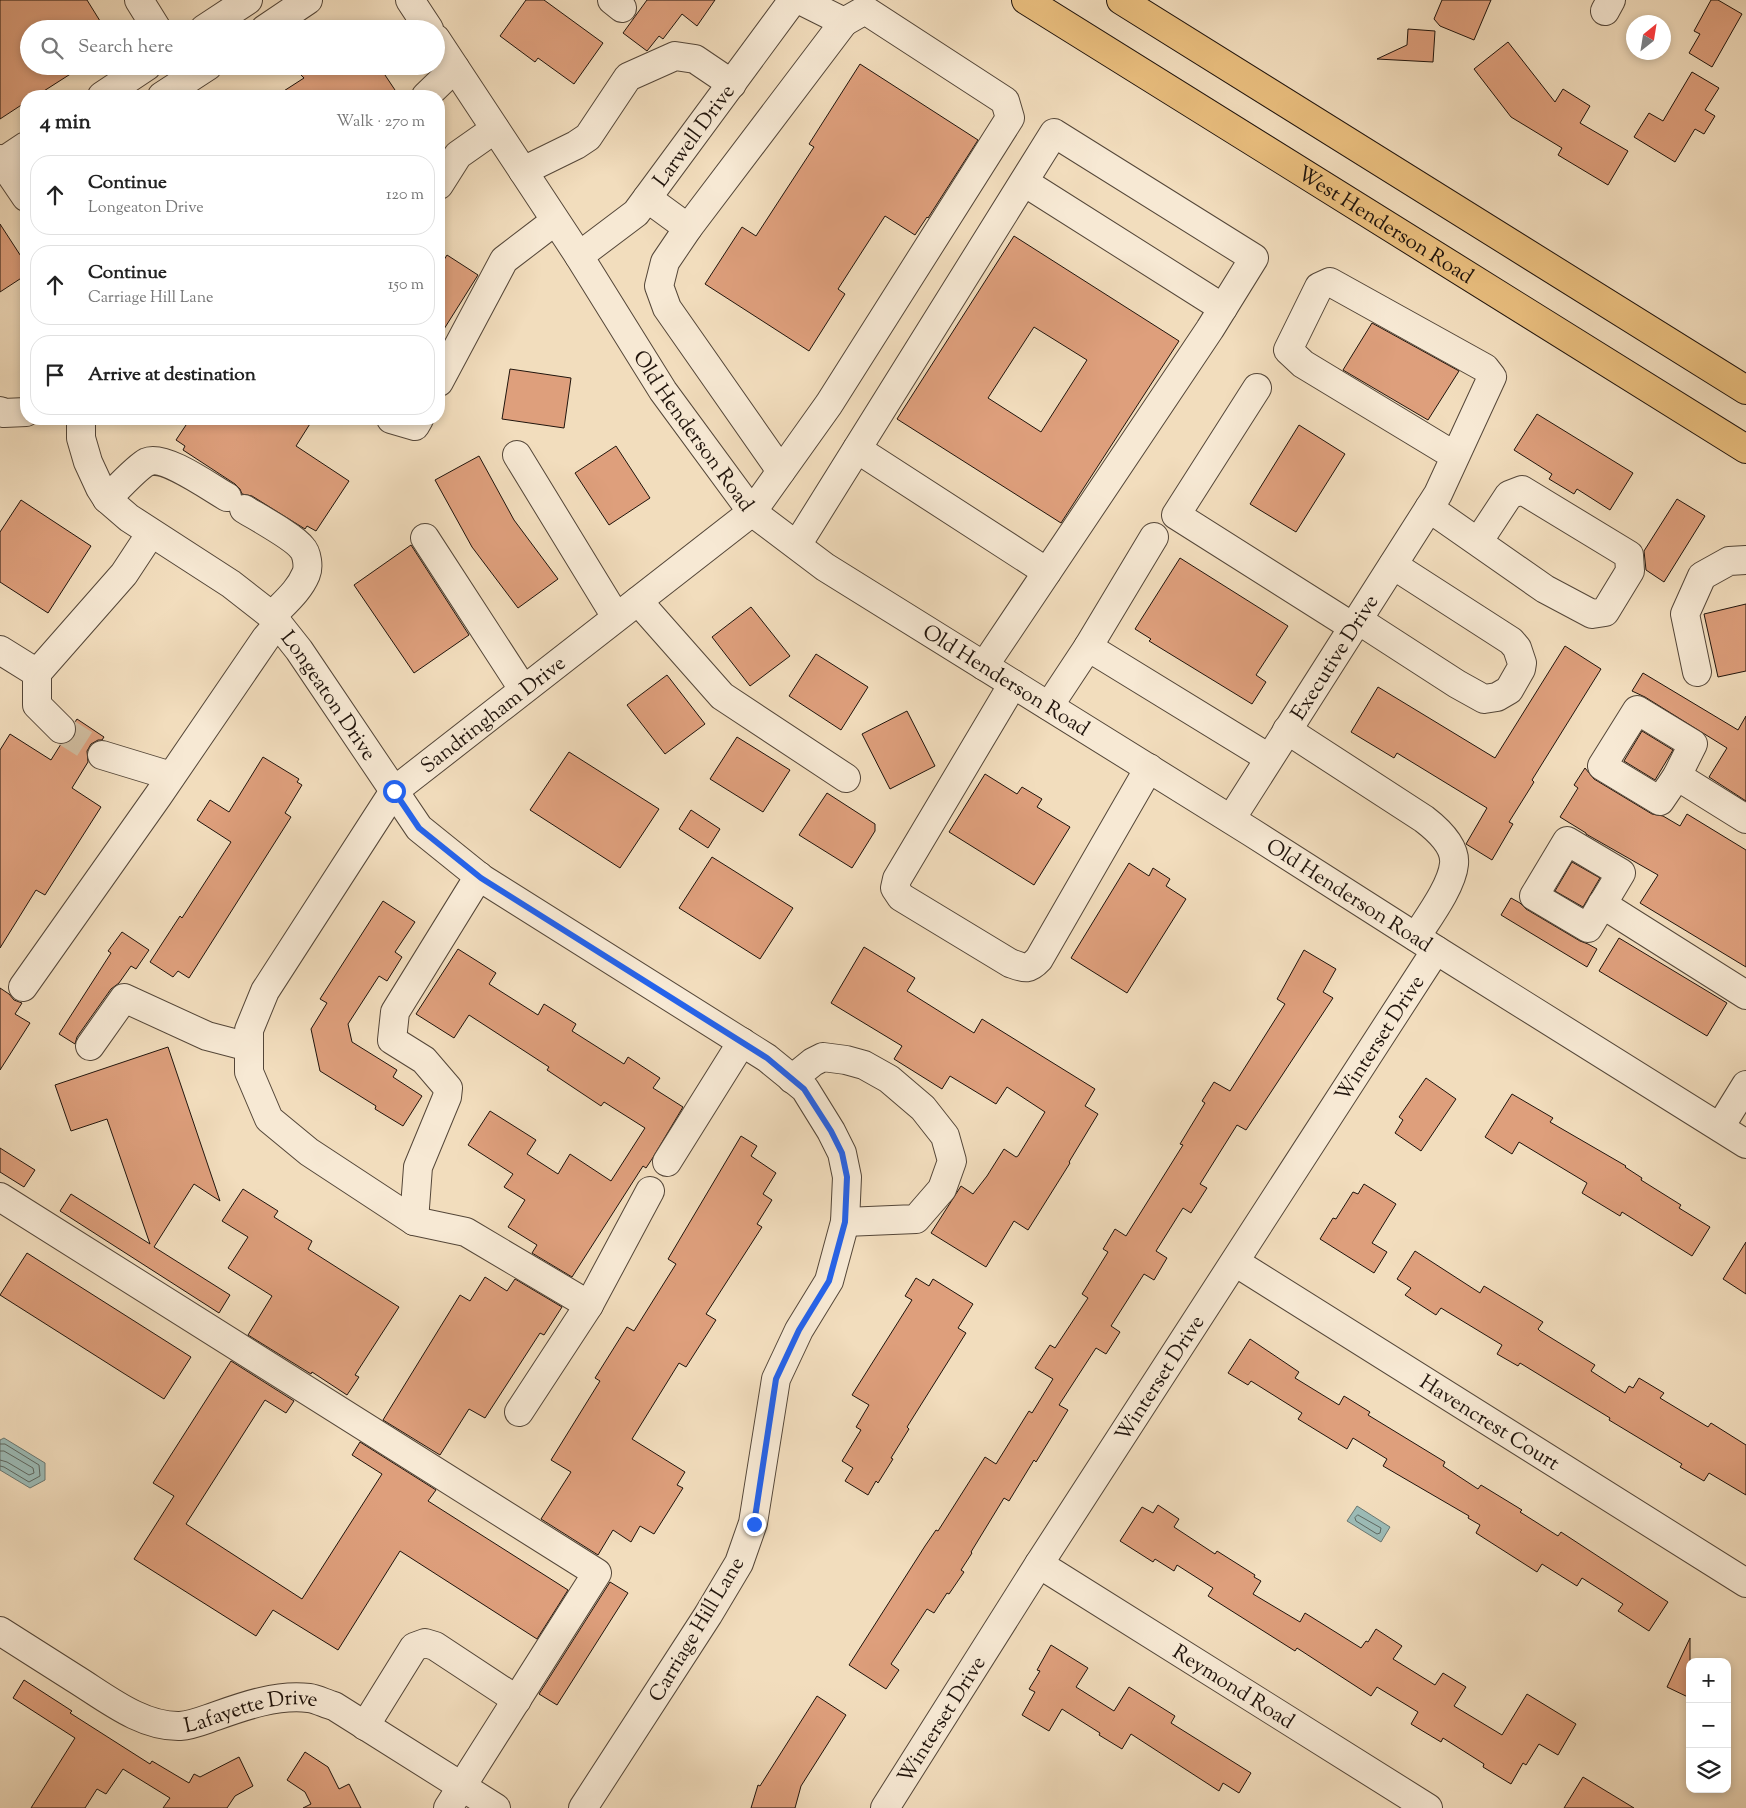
<!DOCTYPE html>
<html lang="en">
<head>
<meta charset="utf-8">
<style>
  :root { --surface:#fff; --page:#f6f6f6; --text:#222; --muted:#767676; --line:#e0e0e0 }
  body { margin:0; font-family:"Sorts Mill Goudy",serif; background:var(--page); color:var(--text) }
  .controls { position:absolute; right:15px; bottom:15px; display:grid; overflow:hidden; border-radius:10px; box-shadow:0 2px 8px #0003 }
  .controls button { width:45px; height:45px; display:grid; place-items:center; padding:0; border:0; border-bottom:1px solid var(--line); background:var(--surface); color:var(--text); font:25px sans-serif }
  .compass { position:absolute; left:1626px; top:15px; width:45px; height:45px; border-radius:50%; background:var(--surface); box-shadow:0 2px 8px #0003; rotate:30deg }
  .stop { position:absolute; width:15px; height:15px; margin:-11px; border:4px solid #2563eb; border-radius:50%; background:#fff }
  .stop.end { background:#2563eb; border-color:#fff; box-shadow:0 1px 5px #0008 }
  .list { margin:0; padding:0; list-style:none }
  h2 { display:flex; justify-content:space-between; align-items:center; height:65px; margin:0; padding:0 20px; font-size:21px }
  h2 small { font-size:16px; font-weight:400; color:var(--muted) }
  .list li { display:grid; grid-template-columns:32px 1fr auto; gap:15px; align-items:center; box-sizing:border-box; height:80px; margin:0 10px 10px; padding:0 10px; border:1px solid var(--line); border-radius:20px }
  .list b { display:block; font-size:19px; white-space:nowrap }
  .list p { margin:0; font-size:16px; white-space:nowrap; color:var(--muted) }
  .list em { font-size:16px; font-style:normal; color:var(--muted) }
  .icon { flex:none; width:28px; height:28px; fill:none; stroke:currentColor; stroke-width:2; stroke-linecap:round; stroke-linejoin:round }
  .map { position:relative; flex:none; width:1746px; height:1808px; overflow:hidden }
  .search { position:absolute; background:var(--surface); box-shadow:0 2px 8px #0003; left:20px; top:20px; width:425px; height:55px; display:flex; align-items:center; gap:12px; box-sizing:border-box; padding:0 18px; border-radius:28px; color:var(--muted); font-size:19px }
  .panel { position:absolute; background:var(--surface); box-shadow:0 2px 8px #0003; left:20px; top:90px; width:425px; height:335px; border-radius:20px }
  .map>svg:first-child { display:block }
  .water { fill:#9cbbb6; stroke:#6a7872 }
  .lines { fill:none; stroke-linecap:round; stroke-linejoin:round }
  .shore { stroke:#5e6861; stroke-width:1 }
  .building { fill:#de9f7c; stroke:#20140c; fill-rule:evenodd }
  .minor-tunnel { stroke:#d2bfa2; stroke-width:28; stroke-dasharray:28 14; stroke-linecap:butt }
  .minor-casing { stroke:#544638; stroke-width:30 }
  .major-casing { stroke:#20140c; stroke-width:30 }
  .minor { stroke:#f7e9d4; stroke-width:28 }
  .major { stroke:#e9be7e; stroke-width:28 }
  .route { stroke:#2563eb; stroke-width:6 }
  .labels { text-anchor:middle; stroke-width:4.5; stroke-linejoin:round; paint-order:stroke }
  .street-label { font-size:21px; fill:#20140c; stroke:#f7e9d4 }
</style>
</head>
<body>
<div class="map">
<svg width="1746" height="1808" viewBox="0 0 1746 1808">
  <rect width="100%" height="100%" fill="#f2ddbd"/>
  <filter id="stains"><feTurbulence type="fractalNoise" baseFrequency=".004" numOctaves="4"/><feColorMatrix values="0 0 0 0 .2 0 0 0 0 .09 0 0 0 0 .02 0 0 0 .5 -.17"/></filter>
  <radialGradient id="worn" r=".72"><stop offset=".6" stop-color="#630" stop-opacity="0"/><stop offset="1" stop-color="#630" stop-opacity=".3"/></radialGradient>
  <g class="water">
    <path d="M4 1438 45 1463V1480L30 1488 0 1470V1440Z"/>
    <path d="M1357 1506 1390 1527 1381 1542 1347 1521Z"/>
  </g>
  <g class="lines">
    <g class="shore">
      <path d="M0 1444H5L39 1465 40 1476 29 1482 4 1467 0 1466"/>
      <path d="M0 1451H4L33 1468 34 1473 29 1475 7 1462 0 1460"/>
      <path d="M1358 1515 1381 1528 1380 1533 1377 1534 1356 1521 1355 1518Z"/>
    </g>
  </g>
  <g class="building">
    <path d="M0 0H87L105 29H29V66H83L36 96H26V102L0 119Z"/>
    <path d="M526 0H544L603 43 574 84 538 58 535 62 500 36Z"/>
    <path d="M647 0H715L697 26 682 14 663 39 659 36 647 51 623 33Z"/>
    <path d="M1442 0H1491L1474 40 1440 26 1434 19Z"/>
    <path d="M1711 0H1718L1742 14 1712 67 1689 53 1700 34 1694 31Z"/>
    <path d="M1408 29 1435 31 1433 62 1377 59 1407 45Z"/>
    <path d="M1508 42 1555 102 1563 89 1590 106 1580 123 1628 151 1608 185 1558 155 1562 148 1511 117 1474 69Z"/>
    <path d="M860 64 978 140 928 218 927 217 915 235 885 216 838 289 845 294 809 351 705 284 742 227 756 236 814 147 809 144Z"/>
    <path d="M314 66H379L399 96H276L304 78 301 75Z"/>
    <path d="M1692 72 1719 88 1705 110 1715 116 1704 134 1695 129 1675 162 1634 137 1649 113 1663 121Z"/>
    <path d="M0 224 26 264V275L0 292Z"/>
    <path d="M1014 236 1179 341 1061 523 897 419ZM1034 327 1087 360 1041 432 988 398Z"/>
    <path d="M447 255 478 275 439 337V268Z"/>
    <path d="M1372 323 1459 371 1428 420 1343 370Z"/>
    <path d="M510 369 571 378 564 428 502 419Z"/>
    <path d="M1537 414 1633 473 1610 510 1577 489 1574 494 1549 479 1552 474 1514 450Z"/>
    <path d="M190 419H313L296 446 349 481 316 531 307 526 305 529 252 496 242 494 240 489 235 484 183 450 185 446 176 440Z"/>
    <path d="M1299 425 1345 454 1296 532 1250 504Z"/>
    <path d="M616 446 650 498 609 525 575 473Z"/>
    <path d="M479 456 514 520 558 579 518 608 472 547 435 480Z"/>
    <path d="M1677 499 1705 516 1664 582 1646 570 1644 551Z"/>
    <path d="M21 500 91 546 48 613 0 582V532Z"/>
    <path d="M411 545 469 635 414 673 354 585Z"/>
    <path d="M1180 558 1288 626 1256 675 1266 682 1252 704 1149 641 1151 639 1135 629Z"/>
    <path d="M1746 604V671L1718 677 1704 614Z"/>
    <path d="M751 607 790 656 750 686 712 637Z"/>
    <path d="M1565 646 1601 669 1532 780 1534 782 1509 822 1513 824 1492 860 1466 844 1487 808 1397 753 1394 758 1351 732 1378 687 1495 758Z"/>
    <path d="M816 654 868 687 841 730 789 696Z"/>
    <path d="M1643 673 1738 730 1746 716V801L1709 777 1727 748 1645 697 1632 691Z"/>
    <path d="M667 675 705 724 665 754 627 705Z"/>
    <path d="M907 711 935 766 890 789 862 734Z"/>
    <path d="M77 719 104 737 102 740H98L91 744 87 751 88 762 72 788 101 807 45 895 36 890 0 948V750L10 734 51 760 61 744H66L72 740 76 733 75 722Z"/>
    <path d="M1642 731 1673 750 1655 780 1624 761Z"/>
    <path d="M737 737 790 770 763 812 710 779Z"/>
    <path d="M569 752 659 809 620 868 530 810Z"/>
    <path d="M263 757 299 779 297 782 302 785 285 813 291 817 189 978 178 971 173 977 150 962 180 916 182 918 231 842 197 820 210 800 229 812Z"/>
    <path d="M1585 768 1594 779 1652 814 1663 816 1680 826 1687 814 1746 850V967L1640 903 1658 875 1586 834V833L1560 817 1578 788 1574 785Z"/>
    <path d="M985 774 1017 794 1022 787 1042 799 1037 807 1070 827 1034 885 949 832Z"/>
    <path d="M827 793 875 824V831L852 868 799 835Z"/>
    <path d="M691 810 720 829 708 848 679 829Z"/>
    <path d="M712 857 793 908 760 959 679 908Z"/>
    <path d="M1572 862 1600 878 1583 907 1555 891Z"/>
    <path d="M1129 863 1149 876 1153 868 1170 879 1166 886 1186 899 1127 993 1071 958Z"/>
    <path d="M1511 898 1520 903 1526 909 1580 941 1588 944 1597 949 1587 967 1501 915Z"/>
    <path d="M383 901 415 922 395 952 402 957 387 981 379 976 348 1024 352 1042 397 1070 393 1077 422 1096 403 1126 375 1109 376 1106 320 1071 311 1029 327 1003 320 999Z"/>
    <path d="M122 932 149 950 136 969 131 966 119 983 111 989 77 1037 75 1044 59 1034 111 953 108 951Z"/>
    <path d="M1619 938 1727 1003 1707 1036 1599 971Z"/>
    <path d="M864 947 915 978 907 991 974 1033 982 1019 1095 1089 1085 1106 1098 1114 1069 1162 1070 1163 1028 1230 1014 1221 986 1267 931 1233 961 1186 973 1194 987 1176 1004 1149 1016 1157 1018 1156 1045 1112 1007 1087 996 1104 950 1076 942 1089 894 1059 902 1046 831 1003Z"/>
    <path d="M458 949 496 973 489 984 538 1015 544 1004 576 1024 572 1031 624 1064 628 1057 660 1078 653 1088 683 1107 652 1159 646 1168 643 1166 572 1277 532 1253 537 1245 508 1227 525 1200 504 1187 513 1174 468 1145 490 1111 536 1140 527 1154 558 1174 570 1154 611 1181 645 1128 604 1102 601 1106 547 1070 549 1067 469 1015 454 1038 416 1014Z"/>
    <path d="M1304 950 1336 969 1323 992 1333 998 1246 1130 1237 1125 1200 1184 1207 1188 1191 1213 1183 1208 1156 1251 1167 1258 1154 1280 1144 1274 1111 1326 1120 1332 1106 1354 1096 1348 1059 1405 1068 1410 1036 1462 1034 1460 1009 1501 1004 1498 971 1552 972 1553 961 1570 964 1572 949 1594 947 1593 934 1613 927 1609 891 1664 899 1670 886 1689 849 1665 925 1546 936 1530 938 1531 985 1457 996 1464 1029 1411 1032 1413 1053 1379 1035 1368 1050 1345 1055 1348 1088 1298 1082 1294 1108 1252 1103 1249 1115 1229 1126 1236 1183 1145 1180 1144 1205 1103 1202 1101 1214 1082 1230 1091 1285 1004 1277 999Z"/>
    <path d="M0 988 9 994 14 1000 22 1003 15 1014 30 1023 0 1070Z"/>
    <path d="M168 1047 220 1201 194 1184 154 1247 230 1295 219 1313 60 1211 71 1194 150 1244 107 1119 71 1131 55 1085Z"/>
    <path d="M1426 1078 1456 1099 1421 1151 1395 1133 1403 1120 1399 1117Z"/>
    <path d="M1512 1094 1553 1118 1550 1122 1626 1166 1625 1167 1642 1178 1641 1180 1681 1205 1679 1208 1710 1227 1692 1256 1622 1212 1620 1216 1582 1193 1587 1183 1519 1142 1512 1154 1485 1137Z"/>
    <path d="M741 1136 757 1146 751 1156 776 1173 763 1194 772 1200 757 1224 762 1227 706 1314 716 1320 686 1367 679 1363 632 1439 685 1472 677 1485 683 1488 654 1534 640 1526 631 1542 613 1530 598 1555 541 1519 571 1472 551 1460 600 1381 595 1378 627 1327 634 1331 676 1264 668 1259Z"/>
    <path d="M0 1148 35 1170 24 1187 0 1172Z"/>
    <path d="M1364 1184 1396 1204 1372 1243 1387 1252 1374 1273 1320 1239 1333 1218 1336 1219 1353 1192 1358 1194Z"/>
    <path d="M243 1189 278 1211 274 1217 312 1241 308 1249 399 1307 355 1375 359 1377 347 1395 312 1372 311 1374 248 1335 272 1296 228 1268 248 1237 222 1221Z"/>
    <path d="M1746 1242V1294L1723 1279Z"/>
    <path d="M1415 1251 1480 1293 1484 1286 1543 1322 1538 1329 1540 1331 1595 1365 1591 1371 1625 1393 1629 1386 1633 1388 1639 1378 1664 1393 1660 1398 1708 1427 1711 1423 1746 1445V1495L1709 1473 1704 1481 1680 1467 1682 1464 1609 1420 1610 1418 1520 1363 1518 1366 1497 1354 1502 1345 1441 1308 1436 1315 1405 1295 1411 1288 1397 1279Z"/>
    <path d="M27 1253 191 1357 164 1399 0 1295Z"/>
    <path d="M485 1277 507 1291 515 1279 562 1307 544 1335 540 1333 485 1418 469 1409 440 1455 383 1420 460 1295 470 1301Z"/>
    <path d="M916 1278 929 1286 933 1279 973 1304 958 1328 966 1333 907 1427 909 1429 891 1458 893 1459 878 1483 876 1481 868 1495 845 1481 853 1468 842 1461 861 1430 856 1427 869 1405 852 1395 912 1300 905 1296Z"/>
    <path d="M1250 1339 1299 1372 1295 1378 1339 1405 1344 1396 1370 1412 1368 1415 1445 1462 1443 1466 1478 1489 1481 1485 1522 1510 1520 1512 1558 1536 1561 1532 1668 1602 1649 1631 1618 1611 1623 1604 1582 1578 1577 1586 1542 1564 1537 1572 1476 1533 1480 1525 1468 1518 1469 1516 1383 1466 1387 1459 1353 1438 1347 1449 1298 1419 1302 1413 1251 1381 1248 1385 1228 1373Z"/>
    <path d="M231 1361 294 1401 286 1413 265 1400 186 1524 302 1599 382 1474 352 1455 360 1442 436 1490 428 1501 568 1590 537 1639 400 1551 338 1650 273 1610 256 1636 134 1559 174 1496 153 1483Z"/>
    <path d="M1158 1505 1179 1519 1174 1527 1215 1554 1217 1551 1255 1575 1254 1577 1261 1581 1253 1594 1300 1622 1305 1613 1361 1648 1366 1641 1368 1642 1376 1629 1402 1646 1393 1659 1435 1685 1443 1673 1466 1687 1454 1706 1502 1735 1527 1694 1576 1724 1558 1755 1539 1744 1526 1765 1523 1763 1511 1784 1483 1767 1484 1764 1443 1738 1441 1742 1411 1724 1418 1712 1377 1687 1371 1696 1297 1648 1295 1651 1208 1596 1213 1588 1177 1565 1174 1571 1155 1559 1153 1562 1120 1541 1142 1507 1153 1513Z"/>
    <path d="M610 1582 628 1593 557 1705 539 1694Z"/>
    <path d="M1690 1638V1698L1667 1687Z"/>
    <path d="M1051 1645 1088 1668 1076 1687 1114 1711 1129 1687 1175 1716 1171 1723 1251 1773 1239 1793 1223 1783 1219 1791 1131 1734 1122 1749 1099 1735 1100 1733 1062 1709 1049 1731 1022 1715 1035 1692 1029 1689 1040 1671 1037 1670Z"/>
    <path d="M24 1680 72 1711 70 1713 150 1764 152 1761 189 1783 194 1774 200 1777 239 1757 253 1786 235 1796 227 1808H163L170 1798 123 1769 106 1794 97 1789 85 1808H31L75 1738 13 1698Z"/>
    <path d="M817 1696 846 1715 801 1786 795 1808H751L758 1785 760 1786Z"/>
    <path d="M305 1752 328 1767 339 1789 349 1784 361 1808H303L311 1804 305 1792 287 1780Z"/>
    <path d="M1583 1777 1634 1808H1564Z"/>
  </g>
  <g class="lines">
    <path class="minor-tunnel" d="M61 729 102 755"/>
    <defs>
      <g id="minor">
        <path d="M139 0 157 29"/>
        <path d="M410 0 429 29"/>
        <path d="M612 0 622 8"/>
        <path d="M1605 11 1611 0"/>
        <path d="M204 29 248 0"/>
        <path d="M265 29 308 0"/>
        <path id="s1" d="M436 39 579 256 663 391 752 512 825 567 1251 832 1436 950 1746 1144"/>
        <path d="M102 96 147 66"/>
        <path d="M162 96 208 66"/>
        <path d="M426 96 455 68"/>
        <path d="M0 159 26 197"/>
        <path d="M2 162 26 146"/>
        <path d="M523 171 576 145 588 137 628 77 675 56 695 59 732 84"/>
        <path d="M1024 182 1223 308"/>
        <path d="M439 185 458 155 495 129"/>
        <path d="M647 198 688 228 665 262 659 286 667 308 781 471"/>
        <path d="M688 228 844 22"/>
        <path id="s2" d="M579 256 636 213 793 0"/>
        <path d="M439 382 504 260 555 221"/>
        <path d="M1257 388 1176 515 1353 627"/>
        <path d="M0 411 4 413 26 412"/>
        <path id="s3" d="M81 419V438L88 462 100 488 107 499 129 518 231 584 272 616 299 650 419 828 481 878 767 1058 805 1089 831 1131 842 1153 847 1177 845 1222 829 1281 799 1330 776 1379 753 1523 739 1563 708 1615 583 1808"/>
        <path d="M391 419 415 426 419 419"/>
        <path d="M857 449 1047 572"/>
        <path d="M517 455 616 617"/>
        <path d="M107 499C117 489 137 467 147 462 164 454 211 488 227 497"/>
        <path d="M1429 508 1545 589 1592 614 1605 612 1630 571 1629 555 1522 490 1509 495 1478 542"/>
        <path d="M244 509C257 517 294 537 302 548 307 553 309 567 306 574 299 591 284 603 272 616"/>
        <path d="M425 538 523 689"/>
        <path d="M797 545 1054 133 1254 258 1210 329 984 666"/>
        <path d="M638 601 722 696 846 778"/>
        <path d="M1358 620 1457 684 1484 699 1497 697 1509 690 1521 669 1522 663 1517 648 1511 641 1393 565"/>
        <path d="M1088 647 1154 537"/>
        <path d="M0 650 37 673 124 574 151 533"/>
        <path d="M1697 672 1685 614 1702 576 1729 561 1746 560"/>
        <path d="M37 673V705L61 729"/>
        <path d="M1013 684 897 879 895 888 901 897 1010 963C1024 968 1028 971 1039 959L1149 768"/>
        <path d="M1049 706 1088 647 1269 758"/>
        <path d="M1637 710 1693 744 1677 776 1660 801 1602 766Z"/>
        <path d="M1287 730 1424 819C1437 829 1456 846 1454 864 1452 886 1428 918 1416 937"/>
        <path d="M102 755 171 776"/>
        <path d="M1677 776 1746 819"/>
        <path id="s4" d="M1231 819 1438 494 1492 377 1485 368 1330 282 1319 287 1288 350 1303 364 1455 456"/>
        <path d="M1567 841 1621 873 1588 928 1534 896Z"/>
        <path d="M1602 904 1746 995"/>
        <path d="M23 987 158 796 266 638 278 624"/>
        <path d="M90 1046 124 998 207 1036 249 1047"/>
        <path d="M792 1079 813 1062 823 1057 846 1060 864 1065 889 1079 923 1108 945 1136 952 1161 942 1189 916 1219 845 1222"/>
        <path d="M1720 1127 1746 1085"/>
        <path d="M667 1162 742 1042"/>
        <path d="M0 1197 597 1573 448 1808"/>
        <path d="M414 1221 418 1167 447 1097 448 1088 424 1060 392 1040 395 1012 479 876"/>
        <path id="s5" d="M1235 1262 1746 1583"/>
        <path id="s6" d="M589 1305 466 1232 414 1221 309 1152 269 1119 249 1072V1030L265 991 394 791 752 512 829 404 1010 118 1005 101 865 10 844 22 800 0"/>
        <path d="M519 1412 589 1305 650 1191"/>
        <path id="s7" d="M1039 1564 1428 1808"/>
        <path id="s8" d="M0 1631C25 1647 49 1662 74 1678 105 1697 141 1727 180 1726 193 1725 204 1720 216 1716 244 1706 278 1694 309 1698 317 1699 326 1704 334 1706L496 1808"/>
        <path d="M365 1726 414 1647 425 1643 435 1646 517 1700"/>
        <path id="s9" d="M885 1808 1039 1564 1436 950"/>
      </g>
      <g id="major">
        <path id="s10" d="M1026 0 1746 449"/>
        <path d="M1121 0 1746 390"/>
      </g>
    </defs>
    <use href="#minor" class="minor-casing"/>
    <use href="#major" class="major-casing"/>
    <use href="#minor" class="minor"/>
    <use href="#major" class="major"/>
  </g>
  <g class="lines">
    <path class="route" d="M394 791 419 828 481 878 767 1058 804 1089 831 1131 842 1153 847 1177 845 1222 829 1281 799 1330 776 1379 754 1524"/>
  </g>
  <g class="labels">
    <g class="street-label">
      <text dy="7" stroke="none"><textPath href="#s2" startOffset="168">Larwell Drive</textPath></text>
      <text dy="7" stroke="none"><textPath href="#s10" startOffset="424">West Henderson Road</textPath></text>
      <text dy="7" stroke="none"><textPath href="#s1" startOffset="469">Old Henderson Road</textPath></text>
      <text dy="7" stroke="none"><textPath href="#s4" startOffset="192">Executive Drive</textPath></text>
      <text dy="7" stroke="none"><textPath href="#s1" startOffset="874">Old Henderson Road</textPath></text>
      <text dy="7" stroke="none"><textPath href="#s3" startOffset="386">Longeaton Drive</textPath></text>
      <text dy="7" stroke="none"><textPath href="#s6" startOffset="872">Sandringham Drive</textPath></text>
      <text dy="7" stroke="none"><textPath href="#s1" startOffset="1279">Old Henderson Road</textPath></text>
      <text dy="7" stroke="none"><textPath href="#s9" startOffset="915">Winterset Drive</textPath></text>
      <text dy="7" stroke="none"><textPath href="#s9" startOffset="510">Winterset Drive</textPath></text>
      <text dy="7" stroke="none"><textPath href="#s5" startOffset="301">Havencrest Court</textPath></text>
      <text transform="translate(696 1629) rotate(-59)" y="7">Carriage Hill Lane</text>
      <text dy="7" stroke="none"><textPath href="#s7" startOffset="230">Reymond Road</textPath></text>
      <text dy="7" stroke="none"><textPath href="#s8" startOffset="279">Lafayette Drive</textPath></text>
      <text dy="7" stroke="none"><textPath href="#s9" startOffset="105">Winterset Drive</textPath></text>
    </g>
  </g>
  <rect width="100%" height="100%" filter="url(#stains)"/>
  <rect width="100%" height="100%" fill="url(#worn)"/>
</svg>
<div class="controls">
<button>+</button>
<button>−</button>
<button><svg class="icon" aria-label="layers" viewBox="0 0 24 24"><path d="M12 4l9 5-9 5-9-5zM3 14l9 5 9-5"/></svg></button>
</div>
<svg class="compass" viewBox="-18 -18 36 36"><path d="M0-13l5 13h-10z" fill="#e53935"/><path d="M0 13l5-13h-10z" fill="#767676"/></svg>
<div class="stop" style="left:394px;top:791px"></div>
<div class="stop end" style="left:754px;top:1524px"></div>
<div class="search"><svg class="icon" aria-label="search" viewBox="0 0 24 24"><circle cx="10" cy="10" r="6"/><path d="M15 15l6 6"/></svg>Search here</div>
<section class="panel">
<h2>4 min<small>Walk · 270 m</small></h2>
<ul class="list">
<li><svg class="icon" aria-label="ahead" viewBox="0 0 24 24"><path d="M12 20V5M6 11l6-6 6 6"/></svg><div><b>Continue</b><p>Longeaton Drive</p></div><em>120 m</em></li>
<li><svg class="icon" aria-label="ahead" viewBox="0 0 24 24"><path d="M12 20V5M6 11l6-6 6 6"/></svg><div><b>Continue</b><p>Carriage Hill Lane</p></div><em>150 m</em></li>
<li><svg class="icon" aria-label="arrive" viewBox="0 0 24 24"><path d="M6 21V4h12l-3 4 3 4H6"/></svg><div><b>Arrive at destination</b></div></li>
</ul>
</section>
</div>
</body>
</html>
